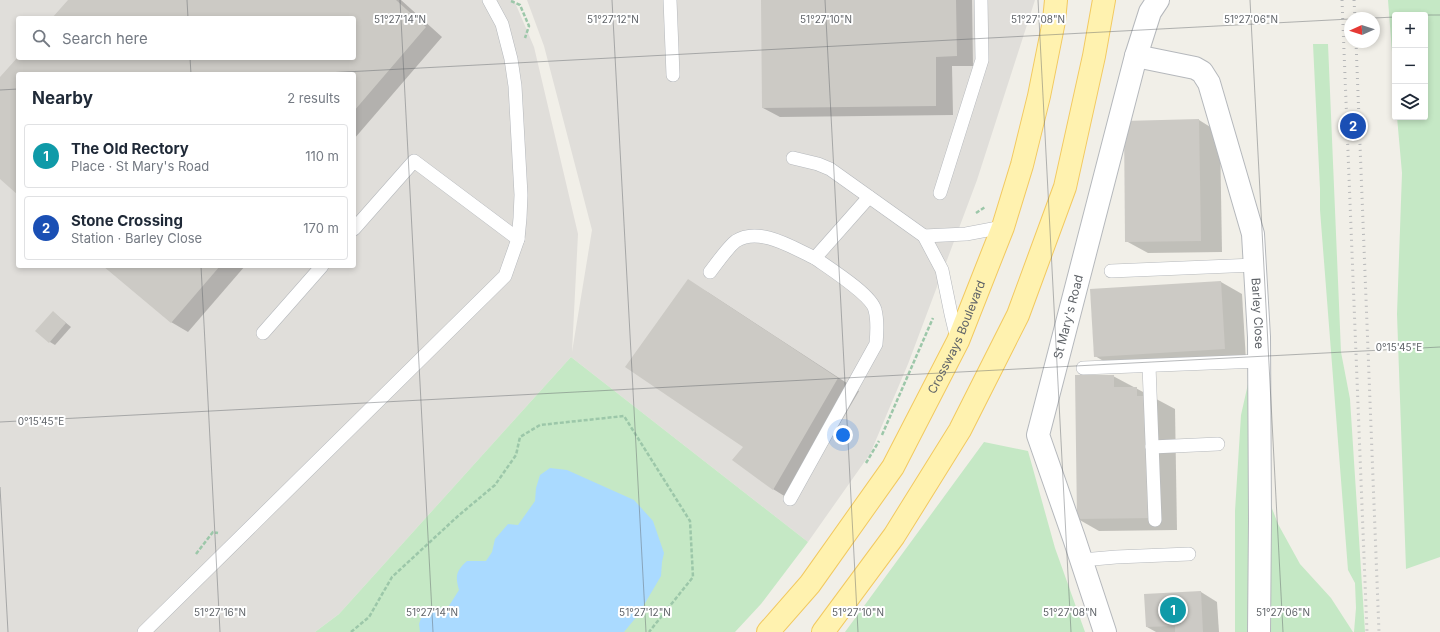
<!DOCTYPE html>
<html lang="en">
<head>
<meta charset="utf-8">
<style>
  :root { --surface:#fff; --page:#f2f2f3; --text:#1f2937; --muted:#747a83; --line:#e0e1e3; --accent:#7c3aed }
  body { margin:0; font-family:Inter,sans-serif; background:var(--page); color:var(--text) }
  .controls { position:absolute; right:12px; top:12px; display:grid; overflow:hidden; border-radius:4px; box-shadow:0 2px 6px #0003 }
  .controls button { width:36px; height:36px; display:grid; place-items:center; padding:0; border:0; border-bottom:1px solid var(--line); background:var(--surface); color:var(--text); font:20px sans-serif }
  .compass { position:absolute; left:1344px; top:12px; width:36px; height:36px; border-radius:50%; background:var(--surface); box-shadow:0 2px 6px #0003; rotate:267deg }
  .you { position:absolute; left:843px; top:435px; width:14px; height:14px; margin:-10px; border:3px solid #fff; border-radius:50%; background:#1a73e8; box-shadow:0 0 0 6px #1a73e833 }
  .badge { display:grid; place-items:center; width:26px; height:26px; border-radius:50%; background:var(--accent); color:#fff; font-size:13px; font-weight:700 }
  .pin { position:absolute; translate:-50% -50%; border:2px solid #fff; box-shadow:0 1px 4px #0006 }
  .list { margin:0; padding:0; list-style:none }
  h2 { display:flex; justify-content:space-between; align-items:center; height:52px; margin:0; padding:0 16px; font-size:17px }
  h2 small { font-size:13px; font-weight:400; color:var(--muted) }
  .list li { display:grid; grid-template-columns:26px 1fr auto; gap:12px; align-items:center; box-sizing:border-box; height:64px; margin:0 8px 8px; padding:0 8px; border:1px solid var(--line); border-radius:4px }
  .list b { display:block; font-size:15px; white-space:nowrap }
  .list p { margin:0; font-size:13px; white-space:nowrap; color:var(--muted) }
  .list em { font-size:13px; font-style:normal; color:var(--muted) }
  .icon { flex:none; width:22px; height:22px; fill:none; stroke:currentColor; stroke-width:2; stroke-linecap:round; stroke-linejoin:round }
  .map { position:relative; flex:none; width:1440px; height:632px; overflow:hidden }
  .search { position:absolute; background:var(--surface); box-shadow:0 2px 6px #0003; left:16px; top:16px; width:340px; height:44px; display:flex; align-items:center; gap:10px; box-sizing:border-box; padding:0 14px; border-radius:4px; color:var(--muted); font-size:15px }
  .panel { position:absolute; background:var(--surface); box-shadow:0 2px 6px #0003; left:16px; top:72px; width:340px; height:196px; border-radius:4px }
  .map>svg:first-child { display:block }
  .industrial { fill:#e0deda; fill-rule:evenodd }
  .green { fill:#c5e8c5 }
  .water { fill:#aadaff }
  .shadow { fill:#0003 }
  .building { fill:#cccac5 }
  .lines { fill:none; stroke-linecap:round; stroke-linejoin:round }
  .service-casing { stroke:#b5b8bc; stroke-width:14 }
  .minor-casing { stroke:#b5b8bc; stroke-width:24 }
  .primary-casing { stroke:#f2c960; stroke-width:24 }
  .path { stroke:#9cc7a9; stroke-width:2.5; stroke-dasharray:4 2; stroke-linecap:butt }
  .service { stroke:#fff; stroke-width:13 }
  .minor { stroke:#fff; stroke-width:22 }
  .primary { stroke:#fff2af; stroke-width:22 }
  .rail { stroke:#b6b7b8; stroke-width:3; stroke-dasharray:1 5; stroke-linecap:butt }
  .ticks { fill:none; stroke:#5f6368; stroke-width:1; stroke-opacity:0.45 }
  .labels { text-anchor:middle; stroke-width:4; stroke-linejoin:round; paint-order:stroke }
  .street-label { font-size:12px; fill:#5f6368; stroke:#fff }
  .ticks-label { font-size:10px; text-anchor:middle; fill:#5f6368; stroke:#fff; stroke-width:4; stroke-linejoin:round; paint-order:stroke }
</style>
</head>
<body>
<div class="map">
<svg width="1440" height="632" viewBox="0 0 1440 632">
  <rect width="100%" height="100%" fill="#f1efe8"/>
  <path class="industrial" d="M0 0H514L534 47 578 234 572 352 592 230 544 46 527 0H1035L977 180 908 364 870 454 808 542 571 357 339 614 315 632H0ZM18 18H354V58H18ZM18 74H354V266H18Z"/>
  <g class="green">
    <path d="M1388 0H1440V557L1406 569 1397 314 1402 173 1397 117H1425V15H1395V91Z"/>
    <path d="M1313 44H1328L1341 352 1350 399 1365 632H1354L1356 608 1355 583 1348 570 1320 210V189Z"/>
    <path d="M571 357 808 542 761 604 735 632H315L339 614Z"/>
    <path d="M1250 375 1268 498 1278 524 1300 564 1331 598 1353 632H1235V511L1241 415Z"/>
    <path d="M984 442 1028 451 1055 548 1085 632H845Z"/>
  </g>
  <path class="water" d="M550 468 567 470 634 500 653 521 664 553 662 562 661 576 638 615 624 632H420L419 624 421 618 425 611 437 607 447 609 459 590C455 576 456 571 467 561H486L492 552 495 539 508 524 518 525 535 501 536 488 540 475Z"/>
  <g class="shadow">
    <path d="M69 0H401L442 37 354 139V74H18V193L0 178V79L18 58H354V18H53Z"/>
    <path d="M762 0H972L973 66H952L953 115 780 117 763 108Z"/>
    <path d="M1199 120 1220 133 1222 252 1148 253 1126 241 1125 122Z"/>
    <path d="M104 266H245L188 332 171 322Z"/>
    <path d="M688 281 709 293 859 391 794 502 773 489 745 446Z"/>
    <path d="M1221 282 1242 294 1246 361 1117 369 1095 356Z"/>
    <path d="M53 312 71 327 55 345 50 342Z"/>
    <path d="M1113 376 1175 409 1177 530 1099 531 1078 519Z"/>
    <path d="M1201 592 1217 602 1219 632H1156L1147 627Z"/>
  </g>
  <g class="building">
    <path d="M68 0H396L426 27 354 111V74H18V195L0 179V77L17 58H354V18H52Z"/>
    <path d="M761 0H956L957 56 936 57V106L762 108Z"/>
    <path d="M1199 119 1201 241 1125 242 1124 121Z"/>
    <path d="M103 266H220L171 323Z"/>
    <path d="M688 279 838 378 773 490 732 460 743 447 625 367Z"/>
    <path d="M1221 281 1225 349 1094 357 1090 289Z"/>
    <path d="M53 311 66 323 49 343 35 331Z"/>
    <path d="M1075 375H1114V387H1137V396H1154L1156 518 1077 519Z"/>
    <path d="M1201 591 1203 632H1175V626L1146 627 1144 594Z"/>
  </g>
  <g class="lines">
    <defs>
      <g id="service">
        <path d="M670 0 673 75"/>
        <path d="M793 158 818 164 830 169 924 236 942 270 951 314 957 339"/>
        <path d="M940 193 982 60 981 0"/>
        <path d="M354 229 414 161 518 239"/>
        <path d="M924 236 966 234 1003 227"/>
        <path d="M1111 271 1255 265"/>
        <path d="M710 272C716 264 729 246 736 241 759 226 793 248 815 258"/>
        <path d="M263 333 322 266"/>
        <path d="M1149 366 1155 520"/>
        <path d="M1083 368 1260 361"/>
        <path d="M1152 447 1218 444"/>
        <path d="M790 499 876 344C877 333 878 321 875 310 872 295 829 268 815 258L869 197"/>
        <path d="M1082 560 1116 557 1189 554"/>
        <path d="M144 632 505 276 518 239 520 218 521 195 515 86 511 59 502 24 489 0"/>
      </g>
      <g id="minor">
        <path id="s1" d="M1136 56 1195 68 1202 72 1209 83 1253 234 1259 337 1260 520 1259 632"/>
        <path id="s2" d="M1105 632 1074 538 1038 435 1136 56 1150 12 1158 0"/>
      </g>
      <g id="primary">
        <path id="s3" d="M768 632 810 584 893 467 958 341 1003 227 1022 165 1039 96 1054 21 1056 0"/>
        <path d="M823 632 894 536 960 430 1018 315 1065 187 1094 56 1104 0"/>
      </g>
    </defs>
    <use href="#service" class="service-casing"/>
    <use href="#minor" class="minor-casing"/>
    <use href="#primary" class="primary-casing"/>
    <g class="path">
      <path d="M511 1 520 5 529 26 525 38"/>
      <path d="M976 213 985 207"/>
      <path d="M882 435 933 318"/>
      <path d="M866 463 879 441"/>
      <path d="M196 554 213 532 218 533"/>
      <path d="M351 632 369 617 392 577 458 516 495 485 516 455 520 437 540 425 624 416 690 521 693 577 649 632"/>
    </g>
    <use href="#service" class="service"/>
    <use href="#minor" class="minor"/>
    <use href="#primary" class="primary"/>
    <g class="rail">
      <path d="M1342 0 1367 632"/>
      <path d="M1354 0 1355 18"/>
      <path d="M1356 42 1379 632"/>
    </g>
  </g>
  <path class="ticks" d="M187 0 188 18M400 0 433 632M612 0 646 632M825 0 858 632M1038 0 1071 632M1250 0 1283 632M1425 15H1440M1374 18 1395 17M190 58 191 74M307 74 1350 19M0 90 18 89M201 266 220 632M0 422 1440 347M0 487 8 632"/>
  <g class="labels">
    <g class="street-label">
      <text dy="4" stroke="none"><textPath href="#s1" startOffset="318">Barley Close</textPath></text>
      <text dy="4" stroke="none"><textPath href="#s2" startOffset="330">St Mary's Road</textPath></text>
      <text dy="4" stroke="none"><textPath href="#s3" startOffset="352">Crossways Boulevard</textPath></text>
    </g>
  </g>
  <g class="ticks-label">
    <text x="400" y="23">51°27'14"N</text>
    <text x="613" y="23">51°27'12"N</text>
    <text x="826" y="23">51°27'10"N</text>
    <text x="1038" y="23">51°27'08"N</text>
    <text x="1251" y="23">51°27'06"N</text>
    <text x="1399" y="351">0°15'45"E</text>
    <text x="41" y="425">0°15'45"E</text>
    <text x="220" y="616">51°27'16"N</text>
    <text x="432" y="616">51°27'14"N</text>
    <text x="645" y="616">51°27'12"N</text>
    <text x="858" y="616">51°27'10"N</text>
    <text x="1070" y="616">51°27'08"N</text>
    <text x="1283" y="616">51°27'06"N</text>
  </g>
</svg>
<div class="controls">
<button>+</button>
<button>−</button>
<button><svg class="icon" aria-label="layers" viewBox="0 0 24 24"><path d="M12 4l9 5-9 5-9-5zM3 14l9 5 9-5"/></svg></button>
</div>
<svg class="compass" viewBox="-18 -18 36 36"><path d="M0-13l5 13h-10z" fill="#e53935"/><path d="M0 13l5-13h-10z" fill="#747a83"/></svg>
<div class="you"></div>
<div class="pin badge" style="left:1173px;top:610px;background:#0f9aa8">1</div>
<div class="pin badge" style="left:1353px;top:126px;background:#1a4fb4">2</div>
<div class="search"><svg class="icon" aria-label="search" viewBox="0 0 24 24"><circle cx="10" cy="10" r="6"/><path d="M15 15l6 6"/></svg>Search here</div>
<section class="panel">
<h2>Nearby<small>2 results</small></h2>
<ul class="list">
<li><span class="badge" style="background:#0f9aa8">1</span><div><b>The Old Rectory</b><p>Place · St Mary's Road</p></div><em>110 m</em></li>
<li><span class="badge" style="background:#1a4fb4">2</span><div><b>Stone Crossing</b><p>Station · Barley Close</p></div><em>170 m</em></li>
</ul>
</section>
</div>
</body>
</html>
